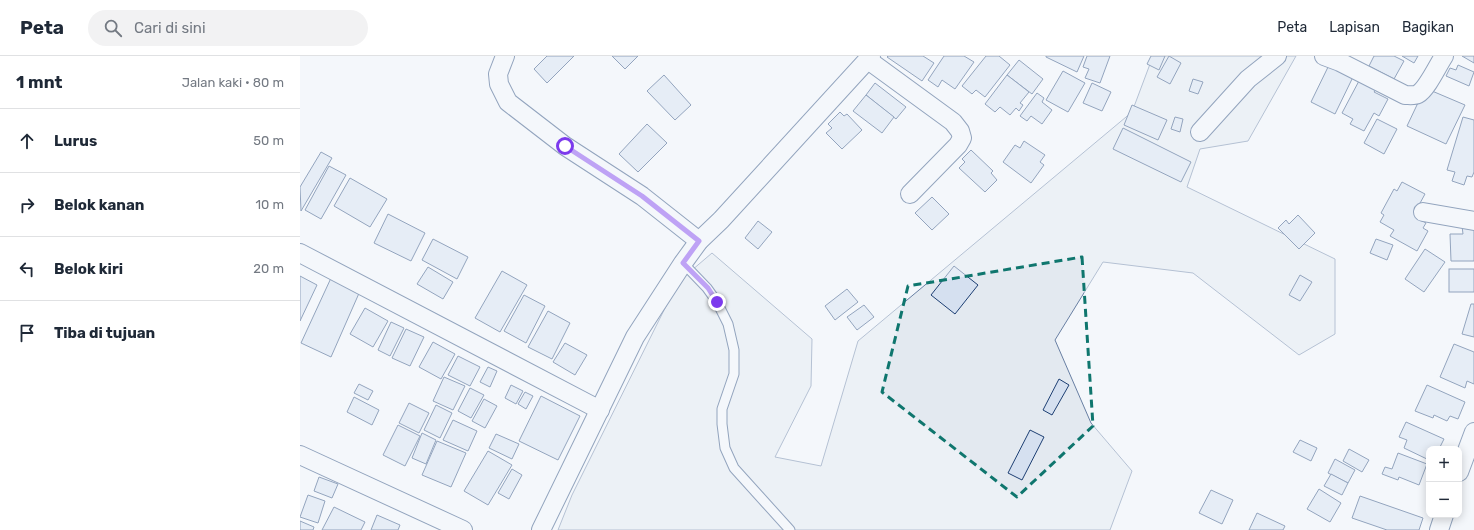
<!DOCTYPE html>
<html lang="id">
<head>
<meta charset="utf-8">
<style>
  :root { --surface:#fff; --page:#f2f2f3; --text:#1f2937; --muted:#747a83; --line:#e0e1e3 }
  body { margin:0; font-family:Rubik,sans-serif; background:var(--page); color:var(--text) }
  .controls { position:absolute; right:12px; bottom:12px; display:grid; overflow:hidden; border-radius:8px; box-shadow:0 2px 10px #0003 }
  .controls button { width:36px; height:36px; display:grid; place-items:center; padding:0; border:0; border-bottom:1px solid var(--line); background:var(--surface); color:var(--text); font:20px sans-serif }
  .stop { position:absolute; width:12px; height:12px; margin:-9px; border:3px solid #7c3aed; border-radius:50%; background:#fff }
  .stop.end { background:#7c3aed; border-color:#fff; box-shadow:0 1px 4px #0008 }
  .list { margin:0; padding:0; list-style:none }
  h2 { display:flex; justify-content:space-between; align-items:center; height:52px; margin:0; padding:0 16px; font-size:17px }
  h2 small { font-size:13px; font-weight:400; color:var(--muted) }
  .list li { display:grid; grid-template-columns:26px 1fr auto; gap:12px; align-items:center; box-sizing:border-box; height:64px; padding:0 16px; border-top:1px solid var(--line) }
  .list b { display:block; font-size:15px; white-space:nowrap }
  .list em { font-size:13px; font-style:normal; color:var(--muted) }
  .icon { flex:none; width:22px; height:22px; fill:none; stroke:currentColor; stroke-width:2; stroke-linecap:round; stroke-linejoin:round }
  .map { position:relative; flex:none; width:1174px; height:474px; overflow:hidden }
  header { display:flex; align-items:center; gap:24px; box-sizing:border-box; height:56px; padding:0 20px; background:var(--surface); border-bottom:1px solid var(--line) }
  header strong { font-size:19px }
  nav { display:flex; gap:22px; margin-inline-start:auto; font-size:14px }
  .search { width:280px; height:36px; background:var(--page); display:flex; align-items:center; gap:10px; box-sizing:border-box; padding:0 14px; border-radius:22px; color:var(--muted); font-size:15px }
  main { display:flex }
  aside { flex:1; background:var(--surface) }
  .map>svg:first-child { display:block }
  .green { fill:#e3e9f0; stroke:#687fa3 }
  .building { fill:#d5e0f0; stroke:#1d3f73 }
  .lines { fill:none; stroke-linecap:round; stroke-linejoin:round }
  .service-casing { stroke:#1d3f73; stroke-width:11 }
  .minor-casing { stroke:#1d3f73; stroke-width:20 }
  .service { stroke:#f4f7fb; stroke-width:9 }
  .minor { stroke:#f4f7fb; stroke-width:18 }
  .route { stroke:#7c3aed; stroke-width:5 }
  .marked { fill:none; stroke:#0f766e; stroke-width:3; stroke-dasharray:8 5; stroke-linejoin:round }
</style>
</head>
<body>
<header>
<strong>Peta</strong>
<div class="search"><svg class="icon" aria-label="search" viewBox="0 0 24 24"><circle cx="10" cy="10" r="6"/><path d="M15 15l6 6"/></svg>Cari di sini</div>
<nav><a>Peta</a><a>Lapisan</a><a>Bagikan</a></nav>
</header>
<main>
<aside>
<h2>1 mnt<small>Jalan kaki · 80 m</small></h2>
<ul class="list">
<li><svg class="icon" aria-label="ahead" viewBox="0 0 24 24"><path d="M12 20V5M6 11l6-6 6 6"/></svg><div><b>Lurus</b></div><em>50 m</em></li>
<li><svg class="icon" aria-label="right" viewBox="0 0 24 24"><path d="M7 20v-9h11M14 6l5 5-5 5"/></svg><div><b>Belok kanan</b></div><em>10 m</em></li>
<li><svg class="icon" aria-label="left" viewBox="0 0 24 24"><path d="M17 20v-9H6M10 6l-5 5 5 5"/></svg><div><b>Belok kiri</b></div><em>20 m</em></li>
<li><svg class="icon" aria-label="arrive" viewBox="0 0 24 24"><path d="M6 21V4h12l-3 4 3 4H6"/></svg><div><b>Tiba di tujuan</b></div></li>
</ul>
</aside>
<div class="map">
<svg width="1174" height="474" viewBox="0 0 1174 474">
  <rect width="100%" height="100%" fill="#f4f7fb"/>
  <path class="green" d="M853 0H996L948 85 900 93 887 131 1035 203V278L999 299 893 217 803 206 755 284 791 367 832 415 810 474H258L272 439 378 226 412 197 512 283 511 330 475 401 521 410 558 285 832 56Z"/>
  <g class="building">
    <path d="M247 0H274L247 27 234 13Z"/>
    <path d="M312 0H338L325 13Z"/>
    <path d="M588 0H623L634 7 622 25 587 1Z"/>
    <path d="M644 0H664L674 6 655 33 642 24 638 31 628 24Z"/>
    <path d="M686 0H699L710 9 685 41 676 34 672 38 662 30Z"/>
    <path d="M746 0H784L777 16 746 1Z"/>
    <path d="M787 0H810L800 27 785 22 789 13 783 11Z"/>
    <path d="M851 0H865L859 14 847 8Z"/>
    <path d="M869 0 881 7 870 28 857 21Z"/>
    <path d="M1074 0H1094L1104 5 1094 23 1069 10Z"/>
    <path d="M1102 0H1118L1114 7Z"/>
    <path d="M1162 0H1174V7Z"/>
    <path d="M719 4 743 23 732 38 707 19Z"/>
    <path d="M1029 9 1053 21 1035 58 1011 46Z"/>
    <path d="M1158 9 1174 16 1169 30 1146 20 1150 12 1156 14Z"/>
    <path d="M763 15 785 27 768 56 746 44Z"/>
    <path d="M364 19 391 49 375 64 347 35Z"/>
    <path d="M707 19 729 36 720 47 723 49 719 55 716 52 710 59 700 51 695 56 685 48Z"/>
    <path d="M893 23 903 26 898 38 889 35Z"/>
    <path d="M1060 23 1077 32 1074 36 1088 43 1079 60 1074 57 1064 75 1050 68 1053 63 1042 57Z"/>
    <path d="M575 27 606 51 596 63 566 39Z"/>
    <path d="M792 27 811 36 802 55 783 47Z"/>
    <path d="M1125 32 1165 49 1146 88 1107 70Z"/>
    <path d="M737 37 744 42 742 46 752 54 742 68 731 60 727 65 720 60Z"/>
    <path d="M566 39 594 61 582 77 553 55Z"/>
    <path d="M832 49 867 64 858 84 824 69Z"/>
    <path d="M540 56 544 60 547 58 562 74 542 93 526 77 532 72 528 68Z"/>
    <path d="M875 61 883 63 880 76 871 73Z"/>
    <path d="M1163 61 1174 64V116L1172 121 1167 120 1164 129 1152 125 1155 116 1147 114Z"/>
    <path d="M1077 63 1097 73 1084 98 1064 87Z"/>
    <path d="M347 68 367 87 338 116 319 98Z"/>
    <path d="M823 72 891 106 881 126 813 93Z"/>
    <path d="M724 85 745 99 740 106 744 109 731 127 703 106 715 89 720 92Z"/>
    <path d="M671 94 693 115 691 117 697 124 685 136 659 112 665 106 662 103Z"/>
    <path d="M21 96 32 102 1 155 0 131Z"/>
    <path d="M29 110 46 119 21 163 5 154Z"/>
    <path d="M50 122 87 143 70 171 34 150Z"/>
    <path d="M1102 126 1125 138 1119 149 1117 162 1126 167 1123 172 1128 175 1117 195 1090 180 1094 174 1080 166 1084 159 1081 157 1094 133 1097 135Z"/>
    <path d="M632 141 649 158 632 174 615 157Z"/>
    <path d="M88 158 125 177 111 205 74 187Z"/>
    <path d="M998 159 1015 177 999 193 978 172 986 164 989 168Z"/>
    <path d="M458 165 472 176 458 193 445 182Z"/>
    <path d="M1162 170H1174V205H1151L1150 178H1163Z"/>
    <path d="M133 183 168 201 157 223 122 204Z"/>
    <path d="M1076 183 1093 189 1087 204 1070 197Z"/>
    <path d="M1125 193 1145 206 1124 236 1105 223Z"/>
    <path d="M654 210 678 229 655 258 631 239Z"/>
    <path d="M128 211 153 226 143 243 117 228Z"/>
    <rect x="1149" y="213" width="25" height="23"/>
    <path d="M202 215 227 229 200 276 175 262Z"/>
    <path d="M1000 219 1012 226 1000 245 989 239Z"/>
    <path d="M0 220 17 229 0 265Z"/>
    <path d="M31 222 60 235 31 301 1 287Z"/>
    <path d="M547 233 558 246 535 264 525 250Z"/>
    <path d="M224 239 245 250 226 287 204 275Z"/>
    <path d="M1171 248H1174V281L1162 278Z"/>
    <path d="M564 249 574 261 557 274 547 261Z"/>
    <path d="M65 252 88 265 73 291 50 278Z"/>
    <path d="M248 255 270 267 252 303 228 291Z"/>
    <path d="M91 266 104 272 90 300 78 294Z"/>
    <path d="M106 273 124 281 110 310 92 302Z"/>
    <path d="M133 286 155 298 141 323 119 311Z"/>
    <path d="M265 287 287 299 275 319 253 306Z"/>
    <path d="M1154 288 1174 296V328L1167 325 1165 332 1140 321Z"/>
    <path d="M158 300 180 311 170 330 148 319Z"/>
    <path d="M188 311 197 315 190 331 180 326Z"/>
    <path d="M144 321 165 330 153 354 133 345Z"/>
    <path d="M759 323 769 329 752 359 743 354Z"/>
    <path d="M59 328 73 335 68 344 54 337Z"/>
    <path d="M211 329 223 335 216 348 205 342Z"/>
    <path d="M1127 329 1165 346 1158 363 1150 360 1147 365 1134 359 1133 362 1115 355Z"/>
    <path d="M170 332 184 339 171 362 158 355Z"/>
    <path d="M225 336 233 340 226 353 218 348Z"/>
    <path d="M241 340 280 360 258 404 219 385Z"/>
    <path d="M54 341 79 354 72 369 47 356Z"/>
    <path d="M184 343 197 350 185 372 172 365Z"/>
    <path d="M109 347 129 357 119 377 99 367Z"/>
    <path d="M136 349 152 357 140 382 124 374Z"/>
    <path d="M153 364 177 375 168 395 143 384Z"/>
    <path d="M1106 366 1144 383 1139 393H1129V404L1104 392 1107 384 1099 381Z"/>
    <path d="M98 369 120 380 105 410 83 399Z"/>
    <path d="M730 374 744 381 722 424 708 417Z"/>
    <path d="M122 377 136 384 126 408 112 402Z"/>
    <path d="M196 378 219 388 212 403 189 392Z"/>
    <path d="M1000 384 1017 392 1011 405 993 396Z"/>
    <path d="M137 385 166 397 151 431 122 419Z"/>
    <path d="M1049 393 1069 404 1062 416 1043 405Z"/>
    <path d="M188 395 212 409 188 449 164 435Z"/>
    <path d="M1098 397 1127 408 1119 429 1099 421 1098 424 1082 418 1085 411 1092 413Z"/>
    <path d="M1035 403 1055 414 1048 427 1028 417Z"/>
    <path d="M212 413 222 419 209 443 198 437Z"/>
    <path d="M1031 418 1048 427 1042 439 1024 430Z"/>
    <path d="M19 421 38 428 32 442 14 435Z"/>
    <path d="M1019 433 1041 447 1030 466 1007 453Z"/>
    <path d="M911 434 933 444 922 468 899 457Z"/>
    <path d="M8 439 25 445 18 467 0 461Z"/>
    <path d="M1060 440 1123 462 1119 474H1087L1052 462Z"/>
    <path d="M34 451 65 466 61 474H22Z"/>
    <path d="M957 457 985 470 983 474H949Z"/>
    <path d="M77 459 100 469 98 474H71Z"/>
    <path d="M0 465 14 471 13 474H0Z"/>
  </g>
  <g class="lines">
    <defs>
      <path id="service" d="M383 207 407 232 417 246 428 268 434 294V318L422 353V368L425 392 434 412 490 474"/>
      <g id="minor">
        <path d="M205 0 198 18 199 28 208 46 265 90 342 140 399 185"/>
        <path d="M1024 0 1040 6 1105 39C1109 39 1114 40 1118 38 1127 33 1138 9 1144 0"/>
        <path d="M568 4 653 66 660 75 662 82 658 89 610 138"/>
        <path d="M900 76 948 23 977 0"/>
        <path d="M1123 156 1174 165"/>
        <path d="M0 197 300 354"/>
        <path d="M0 399 163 474"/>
        <path d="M1159 416 1174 376"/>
        <path d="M241 474 335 281 383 207 399 185 421 164 571 0"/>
        <path d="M1139 474 1144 459"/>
      </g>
    </defs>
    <use href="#service" class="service-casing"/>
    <use href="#minor" class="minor-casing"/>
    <use href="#service" class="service"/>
    <use href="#minor" class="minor"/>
  </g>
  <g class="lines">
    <path class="route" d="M265 90 342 140 399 185 383 207 408 232 417 246"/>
  </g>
  <path d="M0 0H1174V474H0ZM782 201 793 370 717 441 582 336 608 230Z" fill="#f4f7fb" fill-opacity=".55" fill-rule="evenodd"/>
  <path class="marked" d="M782 201 793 370 717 441 582 336 608 230Z"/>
</svg>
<div class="controls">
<button>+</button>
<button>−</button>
</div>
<div class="stop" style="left:265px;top:90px"></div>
<div class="stop end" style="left:417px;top:246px"></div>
</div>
</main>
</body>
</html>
